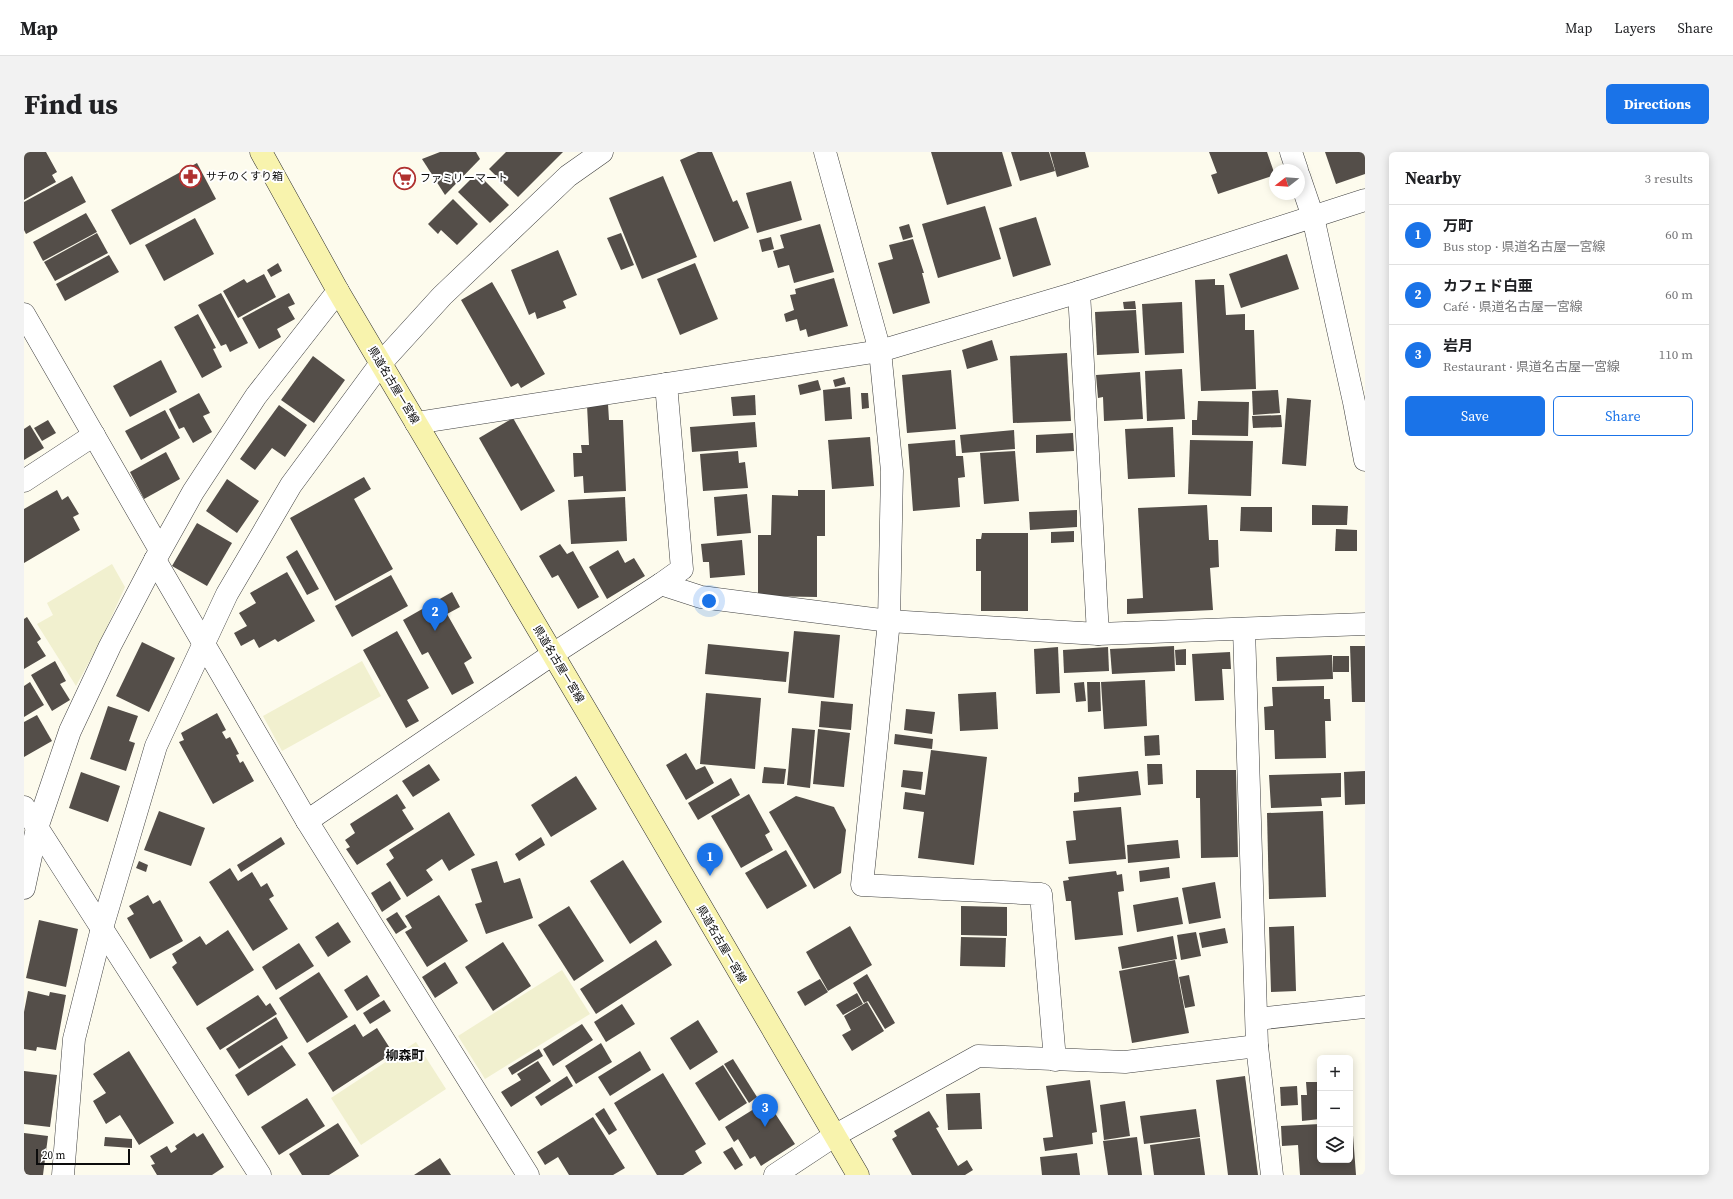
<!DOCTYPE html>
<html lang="en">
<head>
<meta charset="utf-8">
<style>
  :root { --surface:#fff; --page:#f2f2f2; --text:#202124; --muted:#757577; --line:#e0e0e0; --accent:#1a73e8 }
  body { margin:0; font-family:"Source Serif 4","Noto Sans JP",serif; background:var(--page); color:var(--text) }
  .controls { position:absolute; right:12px; bottom:12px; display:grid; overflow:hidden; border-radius:6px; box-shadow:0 2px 10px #0003 }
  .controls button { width:36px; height:36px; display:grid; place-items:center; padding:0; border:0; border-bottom:1px solid var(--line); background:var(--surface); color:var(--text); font:20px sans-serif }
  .compass { position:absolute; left:1245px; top:12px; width:36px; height:36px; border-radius:50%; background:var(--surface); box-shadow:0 2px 10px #0003; rotate:253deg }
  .scale { position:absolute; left:12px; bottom:10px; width:94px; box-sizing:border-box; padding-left:4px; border:2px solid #0c0c0c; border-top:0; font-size:11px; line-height:14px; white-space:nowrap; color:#0c0c0c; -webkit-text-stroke:3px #fff; paint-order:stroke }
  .you { position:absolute; left:685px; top:449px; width:14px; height:14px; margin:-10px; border:3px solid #fff; border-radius:50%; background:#1a73e8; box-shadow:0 0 0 6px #1a73e833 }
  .badge { display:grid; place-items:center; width:26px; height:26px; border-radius:50%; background:var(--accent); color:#fff; font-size:13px; font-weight:700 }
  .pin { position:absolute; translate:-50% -33px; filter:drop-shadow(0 1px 2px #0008) }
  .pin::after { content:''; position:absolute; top:21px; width:14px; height:12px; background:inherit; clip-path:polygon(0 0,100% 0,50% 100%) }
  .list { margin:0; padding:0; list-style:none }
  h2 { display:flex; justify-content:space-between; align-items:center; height:52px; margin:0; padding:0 16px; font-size:17px }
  h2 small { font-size:13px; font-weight:400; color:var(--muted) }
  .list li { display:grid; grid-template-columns:26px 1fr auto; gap:12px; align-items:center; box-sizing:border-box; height:60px; padding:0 16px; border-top:1px solid var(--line) }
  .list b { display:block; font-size:15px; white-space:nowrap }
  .list p { margin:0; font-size:13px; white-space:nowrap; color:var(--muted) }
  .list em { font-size:13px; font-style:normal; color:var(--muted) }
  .actions { display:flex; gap:8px; padding:12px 16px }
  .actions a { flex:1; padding:9px 0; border:1px solid var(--accent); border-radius:6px; text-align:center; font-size:14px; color:var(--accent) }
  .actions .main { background:var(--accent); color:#fff }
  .icon { flex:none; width:22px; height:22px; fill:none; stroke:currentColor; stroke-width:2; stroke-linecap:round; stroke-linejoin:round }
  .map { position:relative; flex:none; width:1341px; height:1023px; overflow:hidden; border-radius:6px }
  header { display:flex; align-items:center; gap:24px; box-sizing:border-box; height:56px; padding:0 20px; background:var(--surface); border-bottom:1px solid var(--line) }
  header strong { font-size:19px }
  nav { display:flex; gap:22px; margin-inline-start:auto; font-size:14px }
  .intro { display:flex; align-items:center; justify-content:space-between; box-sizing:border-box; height:96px; padding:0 24px }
  h1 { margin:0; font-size:28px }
  .button { padding:10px 18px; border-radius:6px; background:var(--accent); color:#fff; font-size:14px; font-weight:700 }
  main { display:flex; gap:24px; padding:0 24px }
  aside { flex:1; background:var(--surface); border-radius:6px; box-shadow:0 2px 10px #0003 }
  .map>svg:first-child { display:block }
  .farmland { fill:#f1f0cf }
  .building { fill:#544e49 }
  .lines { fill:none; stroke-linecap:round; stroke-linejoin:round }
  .street-casing { stroke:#3f3f3f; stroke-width:23 }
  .secondary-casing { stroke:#2e2e2e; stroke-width:23 }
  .street { stroke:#fff; stroke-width:22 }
  .secondary { stroke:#f8f3ad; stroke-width:22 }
  .labels { text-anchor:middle; stroke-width:4; stroke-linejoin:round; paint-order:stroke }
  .poi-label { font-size:11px; fill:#0c0c0c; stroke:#fff; text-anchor:start }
  .street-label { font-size:11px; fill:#0c0c0c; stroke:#fff }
  .quarter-label { font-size:13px; font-weight:bold; fill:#0c0c0c; stroke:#fff }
</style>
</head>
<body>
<header>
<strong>Map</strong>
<nav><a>Map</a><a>Layers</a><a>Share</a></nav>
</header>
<div class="intro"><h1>Find us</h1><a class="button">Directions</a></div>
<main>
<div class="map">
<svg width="1341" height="1023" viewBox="0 0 1341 1023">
  <rect width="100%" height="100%" fill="#fdfbed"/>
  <g class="farmland">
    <path d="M88 412 101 435 76 490 52 534 13 472 29 463 23 451Z"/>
    <path d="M338 509 357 544 258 599 239 564Z"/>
    <path d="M538 818 566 862 461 927 434 884Z"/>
    <path d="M392 890 422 937 337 993 307 946Z"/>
  </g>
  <g class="building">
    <path d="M0 0H22L33 20 28 23 32 30 0 48Z"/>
    <path d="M416 0H452L456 7 421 43 398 7Z"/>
    <path d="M482 0H539L494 45 465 17Z"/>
    <path d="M674 0H688L709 50 713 48 725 76 690 90 656 8Z"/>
    <path d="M907 0H978L988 34 923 53Z"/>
    <path d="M987 0H1025L1031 19 996 29Z"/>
    <path d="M1026 0H1061L1065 15 1033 25Z"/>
    <path d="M1185 0H1243L1251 23 1194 42 1187 23 1193 21Z"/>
    <path d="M1301 0H1341V22L1312 32Z"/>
    <path d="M173 11 192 47 106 93 87 58Z"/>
    <path d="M453 21 485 53 466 71 434 40Z"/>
    <path d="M48 24 62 50 2 82 0 78V50Z"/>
    <path d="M639 24 673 105 618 127 585 46Z"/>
    <path d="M767 29 778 68 733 81 722 41Z"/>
    <path d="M429 47 454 72 433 93 417 78 414 82 404 72Z"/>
    <path d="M961 54 977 107 914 126 898 72Z"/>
    <path d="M62 61 73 80 19 109 9 90Z"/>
    <path d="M1012 65 1027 113 989 125 975 76Z"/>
    <path d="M171 66 190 102 140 129 121 93Z"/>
    <path d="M796 72 810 120 770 131 765 113 754 116 749 99 760 96 756 83Z"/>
    <path d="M885 72 889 85 879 88 875 75Z"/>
    <path d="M73 81 84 101 31 129 20 110Z"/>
    <path d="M597 81 610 113 597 118 583 86Z"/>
    <path d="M747 85 750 97 738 100 735 88Z"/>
    <path d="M889 87 900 121H898L906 151 869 162 854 111 869 107 865 93Z"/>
    <path d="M534 98 553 143 539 149 542 156 513 167 511 160 505 163 487 118Z"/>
    <path d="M1263 102 1275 137 1217 156 1205 122Z"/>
    <path d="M85 103 95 120 41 149 32 132Z"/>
    <path d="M254 111 258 119 247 125 243 118Z"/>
    <path d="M671 111 694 167 656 183 633 127Z"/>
    <path d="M240 122 252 145 214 166 199 139 220 127 223 131Z"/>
    <path d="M810 126 824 174 784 185 782 177 776 179 773 167 762 170 760 162 770 158 766 143 772 142 771 137Z"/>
    <path d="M1191 127V133H1200L1202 163 1221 162V178H1230L1232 237 1177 239 1171 128Z"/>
    <path d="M468 130 521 222 497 236 494 231 487 235 437 148Z"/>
    <path d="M197 141 224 191 206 200 202 192 197 194 174 153Z"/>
    <path d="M265 141 271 152 264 155 271 167 253 177 257 185 235 197 218 166Z"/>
    <path d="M1111 149 1112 157H1100L1099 150Z"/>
    <path d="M1158 150 1160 201 1121 203 1118 152Z"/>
    <path d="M1112 158 1115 201 1073 203 1071 160Z"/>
    <path d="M174 162 192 196 189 197 198 215 178 226 150 175Z"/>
    <path d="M968 188 974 208 943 217 938 198Z"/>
    <path d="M1043 201 1047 269 989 271 986 204Z"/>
    <path d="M289 204 321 228 290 271 257 248Z"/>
    <path d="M137 208 153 240 106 265 89 234Z"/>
    <path d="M1158 217 1161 267 1123 269 1121 219Z"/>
    <path d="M927 218 932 277 883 281 878 223Z"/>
    <path d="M1116 220 1119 267 1080 269 1079 245 1074 246 1072 223Z"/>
    <path d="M820 225 822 232 811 235 809 228Z"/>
    <path d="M794 228 797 238 776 243 774 233Z"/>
    <path d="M826 235 828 267 801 269 799 238Z"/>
    <path d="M1254 238 1256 261 1229 263 1228 239Z"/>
    <path d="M175 241 186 261 179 264 188 280 169 291 160 275 155 277 145 257Z"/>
    <path d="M837 241H844L845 256 838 257Z"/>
    <path d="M731 243 732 263 709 264 707 245Z"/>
    <path d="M1263 246 1287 248 1282 314 1258 312Z"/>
    <path d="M1174 249 1225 250 1224 284 1168 283V268H1173Z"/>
    <path d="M584 252 585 268H599L602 339 560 341 559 324 550 325 549 301H558L557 293H565L563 253Z"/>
    <path d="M255 253 283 273 261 305 248 296 231 318 216 307Z"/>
    <path d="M141 258 156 286 117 308 101 279Z"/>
    <path d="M1257 263 1258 275 1229 276 1228 264Z"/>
    <path d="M489 266 531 339 497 359 455 286Z"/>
    <path d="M24 268 32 281 18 289 10 276Z"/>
    <path d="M731 270 733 295 668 300 666 275Z"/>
    <path d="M6 273 20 296 0 308V277Z"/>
    <path d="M1149 275 1151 325 1104 327 1101 277Z"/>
    <path d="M990 278 991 297 938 301 936 283Z"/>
    <path d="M1049 281 1050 299 1012 301V283Z"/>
    <path d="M846 285 850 334 808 337 804 288Z"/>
    <path d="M931 288 932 304H939L941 325 934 326 936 355 889 359 884 292Z"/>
    <path d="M1166 288 1229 289 1227 344 1164 342Z"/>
    <path d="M714 299 715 311 721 310 724 336 679 339 676 302Z"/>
    <path d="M991 299 995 349 960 352 956 301Z"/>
    <path d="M142 300 156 327 120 347 106 320Z"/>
    <path d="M340 325 347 337 330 347 369 417 311 449 266 366Z"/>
    <path d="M203 327 235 349 213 381 182 359Z"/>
    <path d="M33 338 38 348 44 344 55 362 49 365 56 378 0 411V357Z"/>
    <path d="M774 338H801V384H793V445L734 444V383H747L748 343 774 344Z"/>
    <path d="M723 342 727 381 693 384 690 345Z"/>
    <path d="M601 345 603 389 547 392 544 348Z"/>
    <path d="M1183 353 1185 388H1194L1195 415 1186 416 1189 458 1103 462V447L1119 446 1114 356Z"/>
    <path d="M1288 353 1324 354 1323 373H1288Z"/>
    <path d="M1217 355H1248V380L1216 379Z"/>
    <path d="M1053 358V375L1006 378 1005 360Z"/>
    <path d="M173 371 208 391 183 434 148 414Z"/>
    <path d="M1312 377 1333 378V399H1311Z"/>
    <path d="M1050 379V390L1027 391V380Z"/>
    <path d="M958 381H1004V459H957V419H952V387H957Z"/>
    <path d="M718 388 721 423 686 426 685 410H679L677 392Z"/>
    <path d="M536 392 543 402 549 399 575 445 554 457 534 423 528 426 515 404Z"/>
    <path d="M273 398 295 437 283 443 262 405Z"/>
    <path d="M594 398 601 411 610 406 621 424 583 447 565 415Z"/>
    <path d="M263 420 291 469 254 490 251 487 235 496 230 487 217 494 210 481 223 474 215 461 232 451 226 441Z"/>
    <path d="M367 423 384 454 328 485 311 454Z"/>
    <path d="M428 440 436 455 423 462 448 506 440 511 450 531 428 543 404 500 398 503 379 468Z"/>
    <path d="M3 465 17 487 13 490 22 504 0 517V467Z"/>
    <path d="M373 479 405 536 383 548 395 569 382 576 339 498Z"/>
    <path d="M770 479 816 483 810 546 764 541Z"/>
    <path d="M118 490 151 506 125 560 92 544Z"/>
    <path d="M684 492 765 500 762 530 681 522Z"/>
    <path d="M1150 494 1151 519 1088 522 1086 497Z"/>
    <path d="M1326 494H1341V550H1328Z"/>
    <path d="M1034 495 1036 541 1012 542 1010 497Z"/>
    <path d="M1084 495 1085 519 1040 521 1039 498Z"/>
    <path d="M1162 497V513H1152L1151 498Z"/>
    <path d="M1206 500 1207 517H1198L1200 548 1171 549 1168 502Z"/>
    <path d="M1308 503 1309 527 1253 529 1252 505Z"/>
    <rect x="1309" y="504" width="16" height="16"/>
    <path d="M31 509 42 529 36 532 46 548 28 559 7 523Z"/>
    <path d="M1121 528 1123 574 1080 577 1077 530Z"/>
    <path d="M6 530 20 553 0 565V534Z"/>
    <path d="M1060 530 1062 549 1052 550 1050 531Z"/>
    <path d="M1063 530H1076L1077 559 1064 560Z"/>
    <path d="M1300 534V547H1306L1307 569H1301L1302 606 1251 607 1250 578H1241L1240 555 1249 554 1248 535Z"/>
    <path d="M972 540 974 577 936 579 934 542Z"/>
    <path d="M682 541 737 546 731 617 676 612Z"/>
    <path d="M797 549 829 552 827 578 795 575Z"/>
    <path d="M84 554 114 564 105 589 111 591 102 619 66 607Z"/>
    <path d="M882 557 911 560 908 582 880 578Z"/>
    <path d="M193 561 202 578 198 580 202 587 206 585 215 602 212 603 216 611 219 609 230 629 189 652 155 590 160 588 157 581Z"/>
    <path d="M13 563 28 589 0 605V570Z"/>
    <path d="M768 576 791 578 786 636 763 633Z"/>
    <path d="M794 577 826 581 820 635 789 632Z"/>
    <path d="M871 582 909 587 908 597 870 592Z"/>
    <path d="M1135 583 1136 603 1121 604 1120 584Z"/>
    <path d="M907 598 963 605 950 713 894 706 900 660 879 657 881 640 901 643Z"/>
    <path d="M662 601 672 618 681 614 690 631 662 648 642 613Z"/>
    <path d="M405 612 416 628 389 645 378 629Z"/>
    <path d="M1123 612H1138L1139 632 1124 633Z"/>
    <path d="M740 615 762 617 760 632 738 631Z"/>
    <path d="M879 618 899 620 897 638 877 635Z"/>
    <path d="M1172 618H1212L1214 705 1177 706 1176 646H1172Z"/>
    <path d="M1114 619 1117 643 1050 650V641L1055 640 1054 625Z"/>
    <path d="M1341 619V652L1321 653 1320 620Z"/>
    <path d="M57 620 96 634 84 670 45 656Z"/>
    <path d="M1317 621V645L1297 646 1298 654 1247 656 1245 623Z"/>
    <path d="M552 624 573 657 527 685 507 653Z"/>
    <path d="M707 626 716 643 674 668 664 651Z"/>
    <path d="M373 642 382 656 378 658 390 677 333 713 322 697 326 695 321 688 331 681 326 672Z"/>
    <path d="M725 642 746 680 741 683 749 698 717 716 687 664Z"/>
    <path d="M772 644 810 655 822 678 817 721 790 737 745 660Z"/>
    <path d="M1097 655 1102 707 1045 712 1042 689 1052 688 1049 659Z"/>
    <path d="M135 659 181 676 167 714 120 698Z"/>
    <path d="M1299 659 1302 745 1245 747 1243 661Z"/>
    <path d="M425 660 451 703 425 719 418 707 402 718 409 728 383 745 362 712 370 706 365 698Z"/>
    <path d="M257 685 261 692 217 720 213 713Z"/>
    <path d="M517 685 521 693 495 709 491 702Z"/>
    <path d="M1154 688 1156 706 1104 711 1103 693Z"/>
    <path d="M762 698 783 734 743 757 721 721Z"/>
    <path d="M599 708 638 770 606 792 566 729Z"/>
    <path d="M115 709 124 713 122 720 112 716Z"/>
    <path d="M473 709 480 731 496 726 509 766 462 782 451 752 458 750 447 717Z"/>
    <path d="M1145 715 1146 726 1116 730 1115 719Z"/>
    <path d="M206 716 214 729 228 720 237 735 243 731 250 744 245 747 264 777 229 799 185 730Z"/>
    <path d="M1092 719 1093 723 1098 722 1100 739 1094 740 1099 783 1051 788 1047 749H1042L1039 729 1045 728 1044 725Z"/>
    <path d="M366 729 377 747 358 760 347 741Z"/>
    <path d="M1191 730 1197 766 1165 772 1158 736Z"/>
    <path d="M124 743 129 752 136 748 159 789 126 807 103 766 110 762 105 754Z"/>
    <path d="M415 743 444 789 403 815 381 780 388 776 381 764Z"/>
    <path d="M1154 745 1159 772 1113 780 1109 753Z"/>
    <path d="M545 754 580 809 550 829 514 773Z"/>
    <path d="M937 754 983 755V784L937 783Z"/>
    <path d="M373 760 383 775 372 782 362 767Z"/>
    <path d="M15 768 54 777 42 835 2 826Z"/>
    <path d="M314 770 327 790 304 805 291 785Z"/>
    <path d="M826 774 848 813 804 839 782 800Z"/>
    <path d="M1270 774 1272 839 1247 840 1245 775Z"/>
    <path d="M1201 776 1204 791 1178 796 1175 781Z"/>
    <path d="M204 778 230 818 173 854 148 815 153 811 148 802 176 784 182 793Z"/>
    <path d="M1172 780 1177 804 1157 808 1153 783Z"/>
    <path d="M1149 784 1153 807 1098 817 1094 795Z"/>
    <path d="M937 785 982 786 981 815 936 814Z"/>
    <path d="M632 788 648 813 572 862 556 837Z"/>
    <path d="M479 790 507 834 469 859 441 815Z"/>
    <path d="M275 791 290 814 252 838 238 815Z"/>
    <path d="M1151 808 1165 881 1108 891 1095 819Z"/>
    <path d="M421 810 434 831 411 846 398 825Z"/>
    <path d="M295 820 324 865 283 891 255 846Z"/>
    <path d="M843 822 871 871 861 877 844 849 840 851 829 831Z"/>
    <path d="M343 823 356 844 333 859 320 838Z"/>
    <path d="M1165 823 1171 854 1161 856 1155 825Z"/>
    <path d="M796 827 804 840 781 854 773 840Z"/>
    <path d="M4 839 25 844 26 840 42 843 32 898 13 895 12 899 0 897V860Z"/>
    <path d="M833 841 839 852 819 863 812 853Z"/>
    <path d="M234 843 242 854 246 851 253 862 196 898 182 876Z"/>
    <path d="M360 848 367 859 346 872 339 861Z"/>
    <path d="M843 850 860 879 828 899 818 883 827 878 820 864Z"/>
    <path d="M598 852 611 872 582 890 570 870Z"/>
    <path d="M252 865 264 886 215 917 202 897Z"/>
    <path d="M674 868 694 900 666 918 646 886Z"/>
    <path d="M331 872 339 885 353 876 369 901 309 940 284 901Z"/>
    <path d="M558 872 569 888 529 914 519 897Z"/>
    <path d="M577 891 588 910 552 932 541 914Z"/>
    <path d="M258 893 272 913 224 944 211 923Z"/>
    <path d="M515 897 519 904 488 923 484 916Z"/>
    <path d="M105 899 150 971 115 993 96 963 82 972 69 949 82 941 69 922Z"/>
    <path d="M616 899 627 918 586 944 574 925Z"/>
    <path d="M709 907 733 945 725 951 700 912Z"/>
    <path d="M514 909 527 929 487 955 477 940 497 928 493 922Z"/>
    <path d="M699 913 723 951 695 969 671 931Z"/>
    <path d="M0 919 33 923 26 975 0 972Z"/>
    <path d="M639 921 682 992 671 999 678 1011 659 1023H633L590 951Z"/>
    <path d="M543 924 549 934 517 954 511 945Z"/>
    <path d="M1221 924 1234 1023H1204L1192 928Z"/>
    <path d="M1066 928 1073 980 1068 981 1069 992 1021 999 1019 986 1029 985 1022 934Z"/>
    <path d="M1282 930H1296V967L1278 969 1277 943H1283Z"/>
    <path d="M1273 934 1274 953 1257 954 1256 935Z"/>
    <path d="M956 941 958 977 924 978 922 942Z"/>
    <path d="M283 946 301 974 255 1003 237 975Z"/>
    <path d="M743 949 771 992 737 1014 731 1004 726 1007 714 987 710 990 701 975Z"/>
    <path d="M1101 949 1106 984 1080 988 1076 953Z"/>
    <path d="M580 956 593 978 585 983 571 962Z"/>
    <path d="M1172 957 1176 985 1120 992 1116 964Z"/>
    <path d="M905 959 915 975 912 976 934 1014 943 1008 949 1018 941 1023H888L868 987 873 984 870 979Z"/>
    <path d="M569 965 601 1016 589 1023H545L534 1005 521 1013 513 1000Z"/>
    <path d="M1326 970H1328L1332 1023H1276L1274 993 1258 994 1257 974 1296 972V1008H1326Z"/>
    <path d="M314 971 335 1004 305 1023H278L265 1002Z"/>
    <path d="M0 981 24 984 19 1023H0Z"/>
    <path d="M170 981 173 985 179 981 200 1015 188 1023H133L127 1013 131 1012 126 1004 143 994 147 1001 153 997 151 994Z"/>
    <path d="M81 985 108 987V996L80 994Z"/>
    <path d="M1113 985 1118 1023H1084L1079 989Z"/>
    <path d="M1176 986 1181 1023H1130L1126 993Z"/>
    <path d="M708 995 719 1013 711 1018 699 1000Z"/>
    <path d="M1053 1001 1056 1023H1018L1016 1005Z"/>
    <path d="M416 1006 427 1023H390Z"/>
  </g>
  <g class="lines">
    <defs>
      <g id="street">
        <path d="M801 0 856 199 868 319 865 469 838 733 1017 742 1031 908"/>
        <path d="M1267 0 1273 18"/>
        <path d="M1275 24 1289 65 1330 250 1341 308"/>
        <path d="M1055 140 1074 482"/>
        <path d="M0 162 136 398"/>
        <path d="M392 271 856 199 1055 140 1341 48"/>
        <path d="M0 329 70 283"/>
        <path d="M131 408 283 669 504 1023"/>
        <path d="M637 432 677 445 865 469 1074 482 1341 472"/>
        <path d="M1220 477 1233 894 1248 1023"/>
        <path d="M0 655 236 1023"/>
        <path d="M283 669 529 502 637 432 658 417 642 232"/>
        <path d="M0 736 13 676 46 579 86 494 131 408 169 340 232 244 314 139"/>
        <path d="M1233 867 1341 855"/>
        <path d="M39 1023 50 887 78 776 132 594 203 442 267 333 357 211 418 144 544 24 578 0"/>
        <path d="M751 1023 810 984 954 904 1101 910 1233 894"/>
      </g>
      <path id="secondary" d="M237 0 314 139 569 570 834 1023"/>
    </defs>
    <use href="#street" class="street-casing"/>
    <use href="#secondary" class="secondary-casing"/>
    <use href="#street" class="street"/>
    <use href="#secondary" class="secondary"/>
  </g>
  <defs>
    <symbol id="pharmacy-ring" viewBox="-11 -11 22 22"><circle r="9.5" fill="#fff" stroke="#b03130" stroke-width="1.5"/><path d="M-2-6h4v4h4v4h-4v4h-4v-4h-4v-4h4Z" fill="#b03130"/></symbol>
    <symbol id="supermarket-ring" viewBox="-11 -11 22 22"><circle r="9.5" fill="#fff" stroke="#b03130" stroke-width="1.5"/><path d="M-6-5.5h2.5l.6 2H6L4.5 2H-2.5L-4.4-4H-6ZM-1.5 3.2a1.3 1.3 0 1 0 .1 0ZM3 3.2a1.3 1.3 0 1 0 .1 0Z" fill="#b03130"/></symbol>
  </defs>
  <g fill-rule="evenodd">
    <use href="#pharmacy-ring" x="154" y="12" width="25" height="25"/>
    <use href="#supermarket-ring" x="368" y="14" width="25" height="25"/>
  </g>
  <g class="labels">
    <g class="poi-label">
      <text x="182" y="28">サチのくすり箱</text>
      <text x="396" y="30">ファミリーマート</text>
    </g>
    <g class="street-label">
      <text transform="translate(370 233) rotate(59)" y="4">県道名古屋一宮線</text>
      <text transform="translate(535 512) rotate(59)" y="4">県道名古屋一宮線</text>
      <text transform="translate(698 792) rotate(60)" y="4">県道名古屋一宮線</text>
    </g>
    <g class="quarter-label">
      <text x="381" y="908">柳森町</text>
    </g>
  </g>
</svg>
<div class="controls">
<button>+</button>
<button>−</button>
<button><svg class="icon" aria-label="layers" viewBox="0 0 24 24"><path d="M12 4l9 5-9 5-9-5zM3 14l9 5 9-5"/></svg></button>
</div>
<svg class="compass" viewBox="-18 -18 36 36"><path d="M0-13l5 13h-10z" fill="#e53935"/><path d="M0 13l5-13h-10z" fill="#757577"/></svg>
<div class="scale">20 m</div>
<div class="you"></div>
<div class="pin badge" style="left:686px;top:724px">1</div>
<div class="pin badge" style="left:411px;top:479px">2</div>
<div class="pin badge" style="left:741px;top:975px">3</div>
</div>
<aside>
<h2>Nearby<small>3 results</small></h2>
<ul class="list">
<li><span class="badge">1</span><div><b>万町</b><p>Bus stop · 県道名古屋一宮線</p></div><em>60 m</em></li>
<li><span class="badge">2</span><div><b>カフェド白亜</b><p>Café · 県道名古屋一宮線</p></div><em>60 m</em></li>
<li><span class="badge">3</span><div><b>岩月</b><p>Restaurant · 県道名古屋一宮線</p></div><em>110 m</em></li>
</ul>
<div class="actions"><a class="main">Save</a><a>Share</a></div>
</aside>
</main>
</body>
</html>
